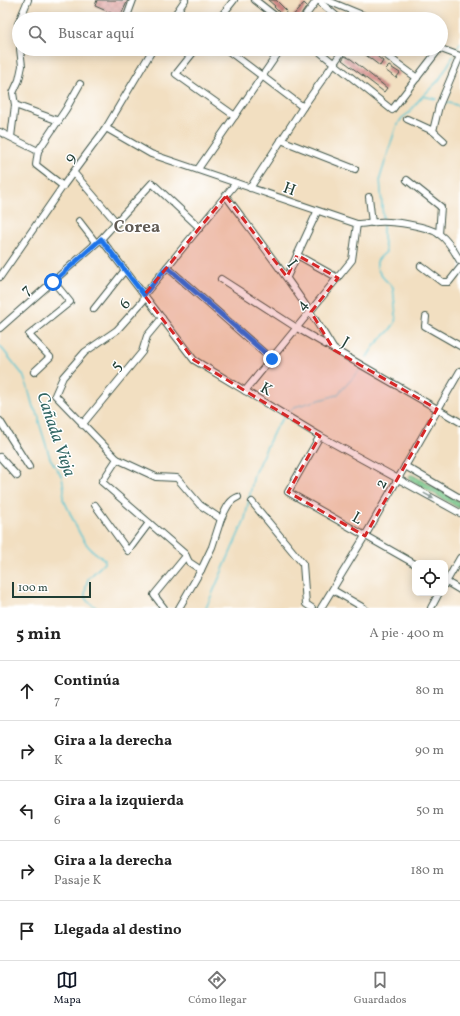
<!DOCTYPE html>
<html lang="es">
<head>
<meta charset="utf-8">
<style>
  :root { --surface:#fff; --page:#f2f2f2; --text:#222; --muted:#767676; --line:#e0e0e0; --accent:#111827 }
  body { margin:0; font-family:Vollkorn,serif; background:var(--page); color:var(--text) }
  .controls { position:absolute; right:12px; bottom:12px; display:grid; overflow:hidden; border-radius:8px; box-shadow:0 2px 10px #0003 }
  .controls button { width:36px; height:36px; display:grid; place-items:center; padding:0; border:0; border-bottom:1px solid var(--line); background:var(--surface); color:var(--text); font:20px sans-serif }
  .scale { position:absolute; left:12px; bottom:10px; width:79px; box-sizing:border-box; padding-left:4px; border:2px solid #1f3d34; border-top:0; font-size:11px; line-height:14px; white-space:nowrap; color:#1f3d34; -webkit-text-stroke:3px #fff; paint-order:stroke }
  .stop { position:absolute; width:12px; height:12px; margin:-9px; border:3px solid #1a73e8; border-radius:50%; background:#fff }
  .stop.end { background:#1a73e8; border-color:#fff; box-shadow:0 1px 4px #0008 }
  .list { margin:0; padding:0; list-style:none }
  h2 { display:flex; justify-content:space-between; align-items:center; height:52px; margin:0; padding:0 16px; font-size:17px }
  h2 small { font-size:13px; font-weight:400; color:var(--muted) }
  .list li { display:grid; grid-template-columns:26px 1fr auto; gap:12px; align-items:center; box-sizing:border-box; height:60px; padding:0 16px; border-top:1px solid var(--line) }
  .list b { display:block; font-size:15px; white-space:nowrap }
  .list p { margin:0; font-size:13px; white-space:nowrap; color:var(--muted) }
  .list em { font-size:13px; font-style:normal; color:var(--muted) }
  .icon { flex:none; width:22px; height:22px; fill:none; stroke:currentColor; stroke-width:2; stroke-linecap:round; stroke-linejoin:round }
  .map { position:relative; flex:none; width:460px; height:608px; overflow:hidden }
  .search { position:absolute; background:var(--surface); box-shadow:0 2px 10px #0003; left:12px; right:12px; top:12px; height:44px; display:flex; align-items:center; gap:10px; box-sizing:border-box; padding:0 14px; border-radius:22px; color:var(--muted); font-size:15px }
  .sheet { height:352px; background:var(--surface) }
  nav { display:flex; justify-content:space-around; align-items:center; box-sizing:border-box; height:56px; border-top:1px solid var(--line); background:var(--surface); font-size:11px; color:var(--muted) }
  nav a { display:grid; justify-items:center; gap:2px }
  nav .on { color:var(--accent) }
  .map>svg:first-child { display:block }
  .grass { fill:url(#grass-dots); stroke:#4c825e }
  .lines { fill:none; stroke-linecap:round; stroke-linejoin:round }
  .stream { stroke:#5ac6d2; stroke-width:1.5 }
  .building { fill:url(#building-cross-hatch) }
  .minor-casing { stroke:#3f5549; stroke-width:8 }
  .minor { stroke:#fff; stroke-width:6 }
  .oneway { fill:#8f9e9a }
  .route { stroke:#1a73e8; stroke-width:5 }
  .marked { fill:#d62828; fill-opacity:0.2; stroke:#d62828; stroke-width:3; stroke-dasharray:8 5; stroke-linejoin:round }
  .labels { text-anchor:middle; stroke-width:3; stroke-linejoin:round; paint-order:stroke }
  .street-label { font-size:16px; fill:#1f3d34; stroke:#fff }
  .neighbourhood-label { font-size:17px; font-weight:bold; fill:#605a53; stroke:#fff }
  .water-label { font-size:17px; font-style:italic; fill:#316663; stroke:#fff }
</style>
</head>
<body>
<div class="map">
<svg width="460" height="608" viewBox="0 0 460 608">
  <defs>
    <pattern id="grass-dots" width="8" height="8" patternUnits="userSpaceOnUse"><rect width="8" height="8" fill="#78c889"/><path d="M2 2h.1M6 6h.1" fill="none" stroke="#62a471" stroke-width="1.8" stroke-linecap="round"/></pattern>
    <pattern id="building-cross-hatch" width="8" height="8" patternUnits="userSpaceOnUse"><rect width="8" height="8" fill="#d9908c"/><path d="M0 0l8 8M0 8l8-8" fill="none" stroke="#af7773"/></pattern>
  </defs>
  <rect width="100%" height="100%" fill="#fff"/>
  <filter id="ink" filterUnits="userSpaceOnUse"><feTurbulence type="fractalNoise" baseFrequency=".025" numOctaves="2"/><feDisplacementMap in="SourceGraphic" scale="8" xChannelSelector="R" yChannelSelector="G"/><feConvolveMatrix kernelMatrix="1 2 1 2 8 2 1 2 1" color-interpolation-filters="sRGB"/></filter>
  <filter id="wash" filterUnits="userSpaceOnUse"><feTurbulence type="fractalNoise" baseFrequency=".012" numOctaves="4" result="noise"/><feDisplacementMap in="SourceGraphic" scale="16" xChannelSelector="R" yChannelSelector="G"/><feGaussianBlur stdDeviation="0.9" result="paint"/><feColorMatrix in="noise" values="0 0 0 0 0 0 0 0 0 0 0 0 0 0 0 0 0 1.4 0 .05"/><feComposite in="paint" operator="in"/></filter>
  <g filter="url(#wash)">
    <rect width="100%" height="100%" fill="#f2dfc1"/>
    <path class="grass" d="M410 475H413L460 502V509L410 480 409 476Z"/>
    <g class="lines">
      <g class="stream">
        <path d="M455 52 460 43"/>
        <path d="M423 96 436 99"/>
        <path d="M445 102 460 106"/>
        <path d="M383 219 380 178 396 127 402 118 410 112 419 100 439 80 454 55"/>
        <path d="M0 346 23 375 28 388 33 407 39 417V422L50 458 62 477 64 489 63 499C72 514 76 532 88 546 93 552 99 555 105 560L104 563 88 579 86 586 85 596 87 601 97 608"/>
        <path d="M367 357 375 345 389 331 395 323 396 315 393 287C387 282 375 271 377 262 378 258 383 255 386 252L383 238V223"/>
        <path d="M287 415 294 407 337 395 361 369"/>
        <path d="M206 608 245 519 254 474 276 427 284 417"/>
      </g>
    </g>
    <g id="blocks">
      <g class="building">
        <path d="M97 0H128L120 17 95 6Z"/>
        <path d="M268 0H276L287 11 283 16 274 7 275 6Z"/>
        <path d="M304 3 307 6 299 18 290 19Z"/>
        <path d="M358 49H368L383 61 380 66Z"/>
        <path d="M345 56 351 59 387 88 384 92 346 63 342 60Z"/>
        <path d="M389 66 400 73 396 78 385 70Z"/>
      </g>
    </g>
  </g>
  <g filter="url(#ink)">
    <use href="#blocks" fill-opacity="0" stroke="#3f5549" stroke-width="1"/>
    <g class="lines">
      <defs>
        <g id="minor">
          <path d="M255 0 279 19"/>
          <path d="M320 0 322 4 340 19"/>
          <path d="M326 0 372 19"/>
          <path d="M176 13 185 19"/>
          <path d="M126 19 133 0"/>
          <path d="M172 19 185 0"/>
          <path d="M219 19 234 0"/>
          <path d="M303 19 317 0"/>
          <path d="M19 42 18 24 28 0"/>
          <path d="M196 49 176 74 235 116"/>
          <path d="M226 49 303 107"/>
          <path d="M316 49 392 110 439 49"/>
          <path d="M378 49 417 78"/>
          <path d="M441 49 460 56"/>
          <path d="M15 105 59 121"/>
          <path d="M407 119 433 131 444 141"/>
          <path d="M106 128 151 154 357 224C364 224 371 222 378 222 393 221 428 226 439 234 448 240 455 252 460 261"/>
          <path d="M433 131 439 106 460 56"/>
          <path d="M0 132 38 151 36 165 63 186"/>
          <path d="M11 137 15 105 13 93 19 80 22 66 20 49"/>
          <path d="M281 140 355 169"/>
          <path d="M38 151 66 109 80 84"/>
          <path d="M198 169 281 49"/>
          <path d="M74 173 117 223"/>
          <path d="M407 180 441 207 439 234"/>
          <path d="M236 183 144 295 143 301 117 330 85 352 63 377 55 395 117 459 156 477 177 478 200 505 221 519C226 510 228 501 238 497"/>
          <path d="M250 188 303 107 344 49"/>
          <path d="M226 196C263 246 301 295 333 348"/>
          <path d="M369 197 372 223"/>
          <path d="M79 221 96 243"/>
          <path d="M101 239 194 360 320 436 460 513"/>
          <path d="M297 255 338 278"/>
          <path d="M421 266 442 282H449L460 268"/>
          <path d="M167 267 271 359"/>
          <path d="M0 277 63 186 106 128 153 49"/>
          <path d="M287 277 317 212"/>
          <path d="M221 279 297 328 460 422"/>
          <path d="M94 309 125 270"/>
          <path d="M426 317 425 326 460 346"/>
          <path d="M0 328 101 239 152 183 200 228"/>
          <path d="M34 372 50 357 29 335 70 302 53 281"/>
          <path d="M245 391 352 260 357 224"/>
          <path d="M0 421 29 467"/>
          <path d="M82 425 142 352 147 336 162 318"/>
          <path d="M320 436 288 492 415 564"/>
          <path d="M0 457 17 476"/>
          <path d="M117 459 102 482 185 554 189 562 201 570"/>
          <path d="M405 466 460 498"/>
          <path d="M252 502 303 564 306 604 312 608"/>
          <path d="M95 505 128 551 149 523"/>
          <path d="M445 581 460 590"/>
          <path d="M445 584 460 558"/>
          <path d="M333 590 364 608"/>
          <path d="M164 608 154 595 186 556"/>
          <path d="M179 608 201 570 212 547 221 519"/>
          <path d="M321 608 365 536 460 371"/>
          <path d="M431 608 439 593"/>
        </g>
      </defs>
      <use href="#minor" class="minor-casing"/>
      <use href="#minor" class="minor"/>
    </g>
    <defs><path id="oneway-solid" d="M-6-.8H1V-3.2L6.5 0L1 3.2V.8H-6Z"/></defs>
    <use class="oneway" href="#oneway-solid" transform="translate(429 496) rotate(29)"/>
  </g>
  <g class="lines" filter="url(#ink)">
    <path class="route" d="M53 282 101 239 144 295 167 267 272 359"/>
  </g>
  <path class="marked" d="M226 196 287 277 297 255 338 278 311 312 334 350 437 409 365 536 288 492 320 436 194 360 144 295Z"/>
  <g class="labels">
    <g class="street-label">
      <text transform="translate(69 157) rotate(-54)" y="6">9</text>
      <text transform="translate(290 188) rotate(20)" y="6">H</text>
      <text transform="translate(293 263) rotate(53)" y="6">I</text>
      <text transform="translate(25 289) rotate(-42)" y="6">7</text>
      <text transform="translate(124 303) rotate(-48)" y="6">6</text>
      <text transform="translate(301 304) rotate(-50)" y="6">4</text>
      <text transform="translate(346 341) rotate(30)" y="6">J</text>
      <text transform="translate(115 365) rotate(-50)" y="6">5</text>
      <text transform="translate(267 388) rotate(30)" y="6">K</text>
      <text transform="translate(380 483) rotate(-61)" y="6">2</text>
      <text transform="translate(358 517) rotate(30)" y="6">L</text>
    </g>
    <g class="neighbourhood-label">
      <text x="137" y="232">Corea</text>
    </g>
    <g class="water-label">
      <text transform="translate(57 434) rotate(71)" y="6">Cañada Vieja</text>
    </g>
  </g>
</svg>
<div class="controls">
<button><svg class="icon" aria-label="locate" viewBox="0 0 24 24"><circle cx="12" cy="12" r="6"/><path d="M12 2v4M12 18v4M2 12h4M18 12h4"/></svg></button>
</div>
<div class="scale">100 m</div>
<div class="stop" style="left:53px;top:282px"></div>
<div class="stop end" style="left:272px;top:359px"></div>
<div class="search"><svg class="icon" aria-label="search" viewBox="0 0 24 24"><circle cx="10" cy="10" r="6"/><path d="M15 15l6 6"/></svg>Buscar aquí</div>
</div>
<section class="sheet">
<h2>5 min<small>A pie · 400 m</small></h2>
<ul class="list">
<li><svg class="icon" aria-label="ahead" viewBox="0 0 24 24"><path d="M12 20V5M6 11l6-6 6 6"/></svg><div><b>Continúa</b><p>7</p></div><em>80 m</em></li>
<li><svg class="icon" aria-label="right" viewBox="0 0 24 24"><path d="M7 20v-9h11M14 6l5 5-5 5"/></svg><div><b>Gira a la derecha</b><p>K</p></div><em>90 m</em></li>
<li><svg class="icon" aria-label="left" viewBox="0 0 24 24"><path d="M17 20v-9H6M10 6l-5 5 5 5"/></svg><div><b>Gira a la izquierda</b><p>6</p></div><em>50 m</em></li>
<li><svg class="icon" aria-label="right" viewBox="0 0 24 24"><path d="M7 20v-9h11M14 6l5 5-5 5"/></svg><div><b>Gira a la derecha</b><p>Pasaje K</p></div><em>180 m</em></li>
<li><svg class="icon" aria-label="arrive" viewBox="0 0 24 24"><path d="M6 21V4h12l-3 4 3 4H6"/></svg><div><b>Llegada al destino</b></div></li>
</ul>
</section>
<nav>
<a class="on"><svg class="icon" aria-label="map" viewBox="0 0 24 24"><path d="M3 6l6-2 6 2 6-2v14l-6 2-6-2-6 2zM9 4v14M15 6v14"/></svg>Mapa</a>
<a><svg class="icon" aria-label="directions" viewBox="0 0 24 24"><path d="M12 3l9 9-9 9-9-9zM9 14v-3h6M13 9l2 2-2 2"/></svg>Cómo llegar</a>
<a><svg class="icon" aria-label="saved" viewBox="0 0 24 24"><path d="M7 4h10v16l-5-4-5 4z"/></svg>Guardados</a>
</nav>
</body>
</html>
